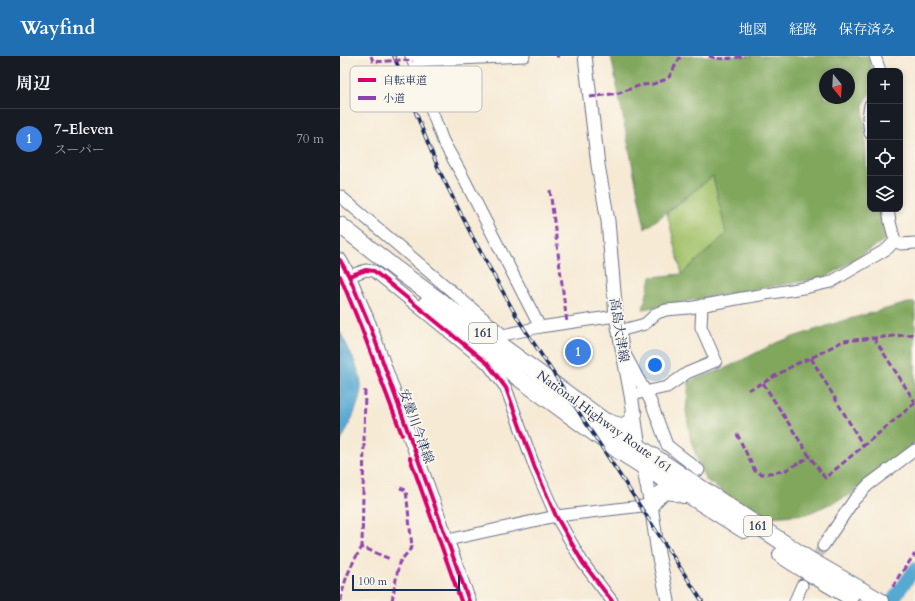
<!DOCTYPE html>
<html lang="ja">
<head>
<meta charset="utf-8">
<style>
  :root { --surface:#171b24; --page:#242831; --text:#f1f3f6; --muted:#9ea1a6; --line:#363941; --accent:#1f6fb2 }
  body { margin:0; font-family:Cardo,"Noto Serif JP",serif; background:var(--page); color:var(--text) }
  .controls { position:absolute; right:12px; top:12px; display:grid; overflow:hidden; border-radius:8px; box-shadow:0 2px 6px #0003 }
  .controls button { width:36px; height:36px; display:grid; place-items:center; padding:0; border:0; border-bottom:1px solid var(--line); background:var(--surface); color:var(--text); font:20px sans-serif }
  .compass { position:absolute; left:479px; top:12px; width:36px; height:36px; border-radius:50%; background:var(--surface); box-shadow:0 2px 6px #0003; rotate:162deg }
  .scale { position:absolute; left:12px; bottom:10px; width:108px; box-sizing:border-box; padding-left:4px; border:2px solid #1b2f5e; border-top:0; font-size:11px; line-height:14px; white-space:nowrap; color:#1b2f5e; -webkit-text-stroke:3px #fbf7ec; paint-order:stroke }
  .you { position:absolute; left:315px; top:309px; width:14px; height:14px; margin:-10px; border:3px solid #fff; border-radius:50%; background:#1a73e8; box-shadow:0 0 0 6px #1a73e833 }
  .badge { display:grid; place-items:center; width:26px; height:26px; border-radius:50%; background:var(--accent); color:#fff; font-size:13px; font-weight:700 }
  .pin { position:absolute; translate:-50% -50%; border:2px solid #fff; box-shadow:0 1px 4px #0006 }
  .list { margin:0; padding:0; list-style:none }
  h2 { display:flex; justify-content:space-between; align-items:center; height:52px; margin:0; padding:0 16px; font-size:17px }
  h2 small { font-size:13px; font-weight:400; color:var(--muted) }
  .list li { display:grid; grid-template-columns:26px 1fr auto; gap:12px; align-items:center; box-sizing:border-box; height:60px; padding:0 16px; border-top:1px solid var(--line) }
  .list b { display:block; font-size:15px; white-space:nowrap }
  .list p { margin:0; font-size:13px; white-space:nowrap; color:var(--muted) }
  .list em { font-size:13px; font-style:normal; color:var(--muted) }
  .icon { flex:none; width:22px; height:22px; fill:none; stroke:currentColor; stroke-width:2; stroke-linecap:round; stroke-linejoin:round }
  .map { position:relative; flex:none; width:575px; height:545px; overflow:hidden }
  header { display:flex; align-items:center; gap:24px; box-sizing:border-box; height:56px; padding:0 20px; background:var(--accent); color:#fff }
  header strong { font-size:19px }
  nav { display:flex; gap:22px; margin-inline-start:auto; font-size:14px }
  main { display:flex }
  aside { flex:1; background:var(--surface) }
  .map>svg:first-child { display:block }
  .green { fill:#a2c169; stroke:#5e7864 }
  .forest { fill:#81a75d; stroke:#4e6b5e; fill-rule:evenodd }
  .water { fill:#56a9d1; stroke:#386c98 }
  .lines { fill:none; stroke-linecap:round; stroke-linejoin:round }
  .river { stroke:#56a9d1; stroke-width:13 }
  .minor-tunnel { stroke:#cac5bd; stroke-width:11; stroke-dasharray:11 5.5; stroke-linecap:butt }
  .minor-casing { stroke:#687088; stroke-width:13 }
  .major-casing { stroke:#687088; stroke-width:15 }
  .highway-casing { stroke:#687088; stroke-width:18 }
  .minor { stroke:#fff; stroke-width:11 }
  .major { stroke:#fff; stroke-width:13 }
  .highway { stroke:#fff; stroke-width:16 }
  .rail-casing { stroke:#1b2f5e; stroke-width:3.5 }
  .rail { stroke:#fbf7ec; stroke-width:2; stroke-dasharray:6; stroke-linecap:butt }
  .quiet { stroke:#8e44ad; stroke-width:3; stroke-dasharray:6 3; stroke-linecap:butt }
  .cycleway-casing { stroke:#fbf7ec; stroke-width:6 }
  .cycleway { stroke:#d6006c; stroke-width:4 }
  .labels { text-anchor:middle; stroke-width:3.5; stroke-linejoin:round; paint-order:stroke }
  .shield { fill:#fbf7ec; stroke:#5e6b89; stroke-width:1 }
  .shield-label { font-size:12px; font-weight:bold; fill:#1b2f5e }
  .street-label { font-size:13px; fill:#1b2f5e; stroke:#fbf7ec }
  .key { fill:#fbf7ec; stroke:#b8bbc1; stroke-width:1 }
  .key-label { font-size:11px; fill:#1b2f5e }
</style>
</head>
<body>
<header>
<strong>Wayfind</strong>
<nav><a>地図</a><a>経路</a><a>保存済み</a></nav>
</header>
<main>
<aside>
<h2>周辺<small></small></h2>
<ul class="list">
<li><span class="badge" style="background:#3f7fe0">1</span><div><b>7-Eleven</b><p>スーパー</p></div><em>70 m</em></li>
</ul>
</aside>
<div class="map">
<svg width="575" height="545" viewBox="0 0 575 545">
  <rect width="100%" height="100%" fill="#fbf7ec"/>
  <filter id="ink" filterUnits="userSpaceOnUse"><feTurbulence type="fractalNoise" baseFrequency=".025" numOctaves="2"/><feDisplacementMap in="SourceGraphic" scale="8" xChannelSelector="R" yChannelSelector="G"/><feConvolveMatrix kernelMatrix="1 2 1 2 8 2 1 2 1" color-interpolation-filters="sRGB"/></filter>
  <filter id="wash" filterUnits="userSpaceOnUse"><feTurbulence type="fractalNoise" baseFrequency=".012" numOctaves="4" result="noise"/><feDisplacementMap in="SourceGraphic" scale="16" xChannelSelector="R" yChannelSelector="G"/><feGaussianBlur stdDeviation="0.9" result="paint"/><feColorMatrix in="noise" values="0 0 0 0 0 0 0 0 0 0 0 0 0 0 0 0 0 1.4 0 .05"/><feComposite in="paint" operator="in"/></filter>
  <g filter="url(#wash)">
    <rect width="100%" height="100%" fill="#f6ead5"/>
    <path class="green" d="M373 120 386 178 342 218 327 157Z"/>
    <g class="forest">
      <path d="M271 0H528L533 15H530V37L523 49 527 116 530 118V153H544L549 181 487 221 370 241 303 253 311 221 342 218 386 178 373 120 305 173ZM485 18H509V42H485Z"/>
      <path d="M568 247H575V387L510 439 467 458 418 462 365 423 351 385 346 355 349 325 384 313 438 286 502 265Z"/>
    </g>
    <path class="water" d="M0 276C7 289 20 314 21 328 22 345 7 373 0 387Z"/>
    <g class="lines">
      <path class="river" d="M552 545 575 513"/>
    </g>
  </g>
  <g filter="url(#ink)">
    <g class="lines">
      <path class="minor-tunnel" d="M462 529 483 490"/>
      <defs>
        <g id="minor">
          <path d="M71 0 103 85 122 119 200 271"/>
          <path d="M535 0 540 15"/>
          <path d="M73 5 184 0"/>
          <path d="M530 49 528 61 530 77"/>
          <path d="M0 140 163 279 200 271 276 260"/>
          <path d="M548 153 550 166 555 185 561 188 575 187"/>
          <path d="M9 220 26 214 34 215 148 308 166 332 195 412 216 460 243 507 272 545"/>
          <path d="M279 275 305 268 317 257 326 254 349 252 402 242 469 231 491 226 547 193 555 185"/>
          <path d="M285 298 311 346 327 389 359 414"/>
          <path d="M291 339 327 331 347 317 376 305 361 271 362 249"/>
          <path d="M108 484 216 460 311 449"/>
          <path d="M483 490 514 444 528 429 575 394"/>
          <path d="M455 545 462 529"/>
        </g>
        <g id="major">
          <path d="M245 0 258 109 268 165 276 260 291 339 299 391 311 449 318 497 328 545"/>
          <path d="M0 204 9 220 30 270 129 545"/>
        </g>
        <g id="highway">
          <path d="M0 169 56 213 263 364 299 391 468 503 540 545"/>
          <path d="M86 248 180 323 279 395 404 474"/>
          <path d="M268 366C280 371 289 373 294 358"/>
          <path d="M311 449C320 435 327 432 343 439"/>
          <path d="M441 499 463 513 510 541"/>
        </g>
      </defs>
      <use href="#minor" class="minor-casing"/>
      <use href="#major" class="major-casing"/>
      <use href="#highway" class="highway-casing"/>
      <use href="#minor" class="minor"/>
      <use href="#major" class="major"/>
      <use href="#highway" class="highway"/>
      <defs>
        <path id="rail" d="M54 0 83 75 99 114 133 182 178 263 362 545"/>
      </defs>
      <use href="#rail" class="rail-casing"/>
      <use href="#rail" class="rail"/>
      <g class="quiet">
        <path d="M31 0 33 5C47 7 57 2 73 5"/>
        <path d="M216 0H219"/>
        <path d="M369 0C381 5 392 2 405 0"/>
        <path d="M250 41 279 37 301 29 313 28 324 24 329 21 339 3 342 0"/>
        <path d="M210 134 227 267"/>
        <path d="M534 282 575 346"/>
        <path d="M471 302 524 391"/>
        <path d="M423 327 470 401 485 422 575 347"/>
        <path d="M25 334 22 491 50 503"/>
        <path d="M408 334 423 327 456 308 471 302 503 285 575 278"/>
        <path d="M397 378 415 415 422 418 444 415 470 401"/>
        <path d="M553 531 559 520 575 498"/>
        <path d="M1 545C3 525 12 507 22 491"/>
        <path d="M52 545 59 507 72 491 66 434 57 431"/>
      </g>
      <defs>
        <g id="cycleway">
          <path d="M0 204 9 220 30 270 129 545"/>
          <path d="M0 220 21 271 62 379"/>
          <path d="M9 220 26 214 34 215 148 308 166 332 195 412 216 460 243 507 272 545"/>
          <path d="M70 402 121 545"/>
        </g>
      </defs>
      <use href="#cycleway" class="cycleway-casing"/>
      <use href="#cycleway" class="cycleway"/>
    </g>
  </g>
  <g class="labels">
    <g class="shield">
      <rect x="129" y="267" width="28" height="20" rx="3"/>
      <rect x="404" y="460" width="28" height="20" rx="3"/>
    </g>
    <g class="shield-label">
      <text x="143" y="281">161</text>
      <text x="418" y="474">161</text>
    </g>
    <g class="street-label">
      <text transform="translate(280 274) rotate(81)" y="5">高島大津線</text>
      <text transform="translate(265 365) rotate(36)" y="5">National Highway Route 161</text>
      <text transform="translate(77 370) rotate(70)" y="5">安曇川今津線</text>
    </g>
  </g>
  <rect x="10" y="10" width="132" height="46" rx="6" class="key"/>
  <rect x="18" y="22" width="18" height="4" fill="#d6006c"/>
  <rect x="18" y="40" width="18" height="4" fill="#8e44ad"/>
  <g class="key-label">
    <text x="43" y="28">自転車道</text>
    <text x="43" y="46">小道</text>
  </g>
</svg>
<div class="controls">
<button>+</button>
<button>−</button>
<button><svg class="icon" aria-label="locate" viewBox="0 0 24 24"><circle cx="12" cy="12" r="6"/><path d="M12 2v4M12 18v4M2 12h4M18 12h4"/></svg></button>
<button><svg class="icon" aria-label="layers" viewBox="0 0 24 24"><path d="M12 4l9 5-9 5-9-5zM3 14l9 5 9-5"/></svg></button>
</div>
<svg class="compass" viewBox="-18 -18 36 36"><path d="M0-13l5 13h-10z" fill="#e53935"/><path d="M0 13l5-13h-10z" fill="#9ea1a6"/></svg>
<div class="scale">100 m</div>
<div class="you"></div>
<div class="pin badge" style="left:238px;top:296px;background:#3f7fe0">1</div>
</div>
</main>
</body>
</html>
